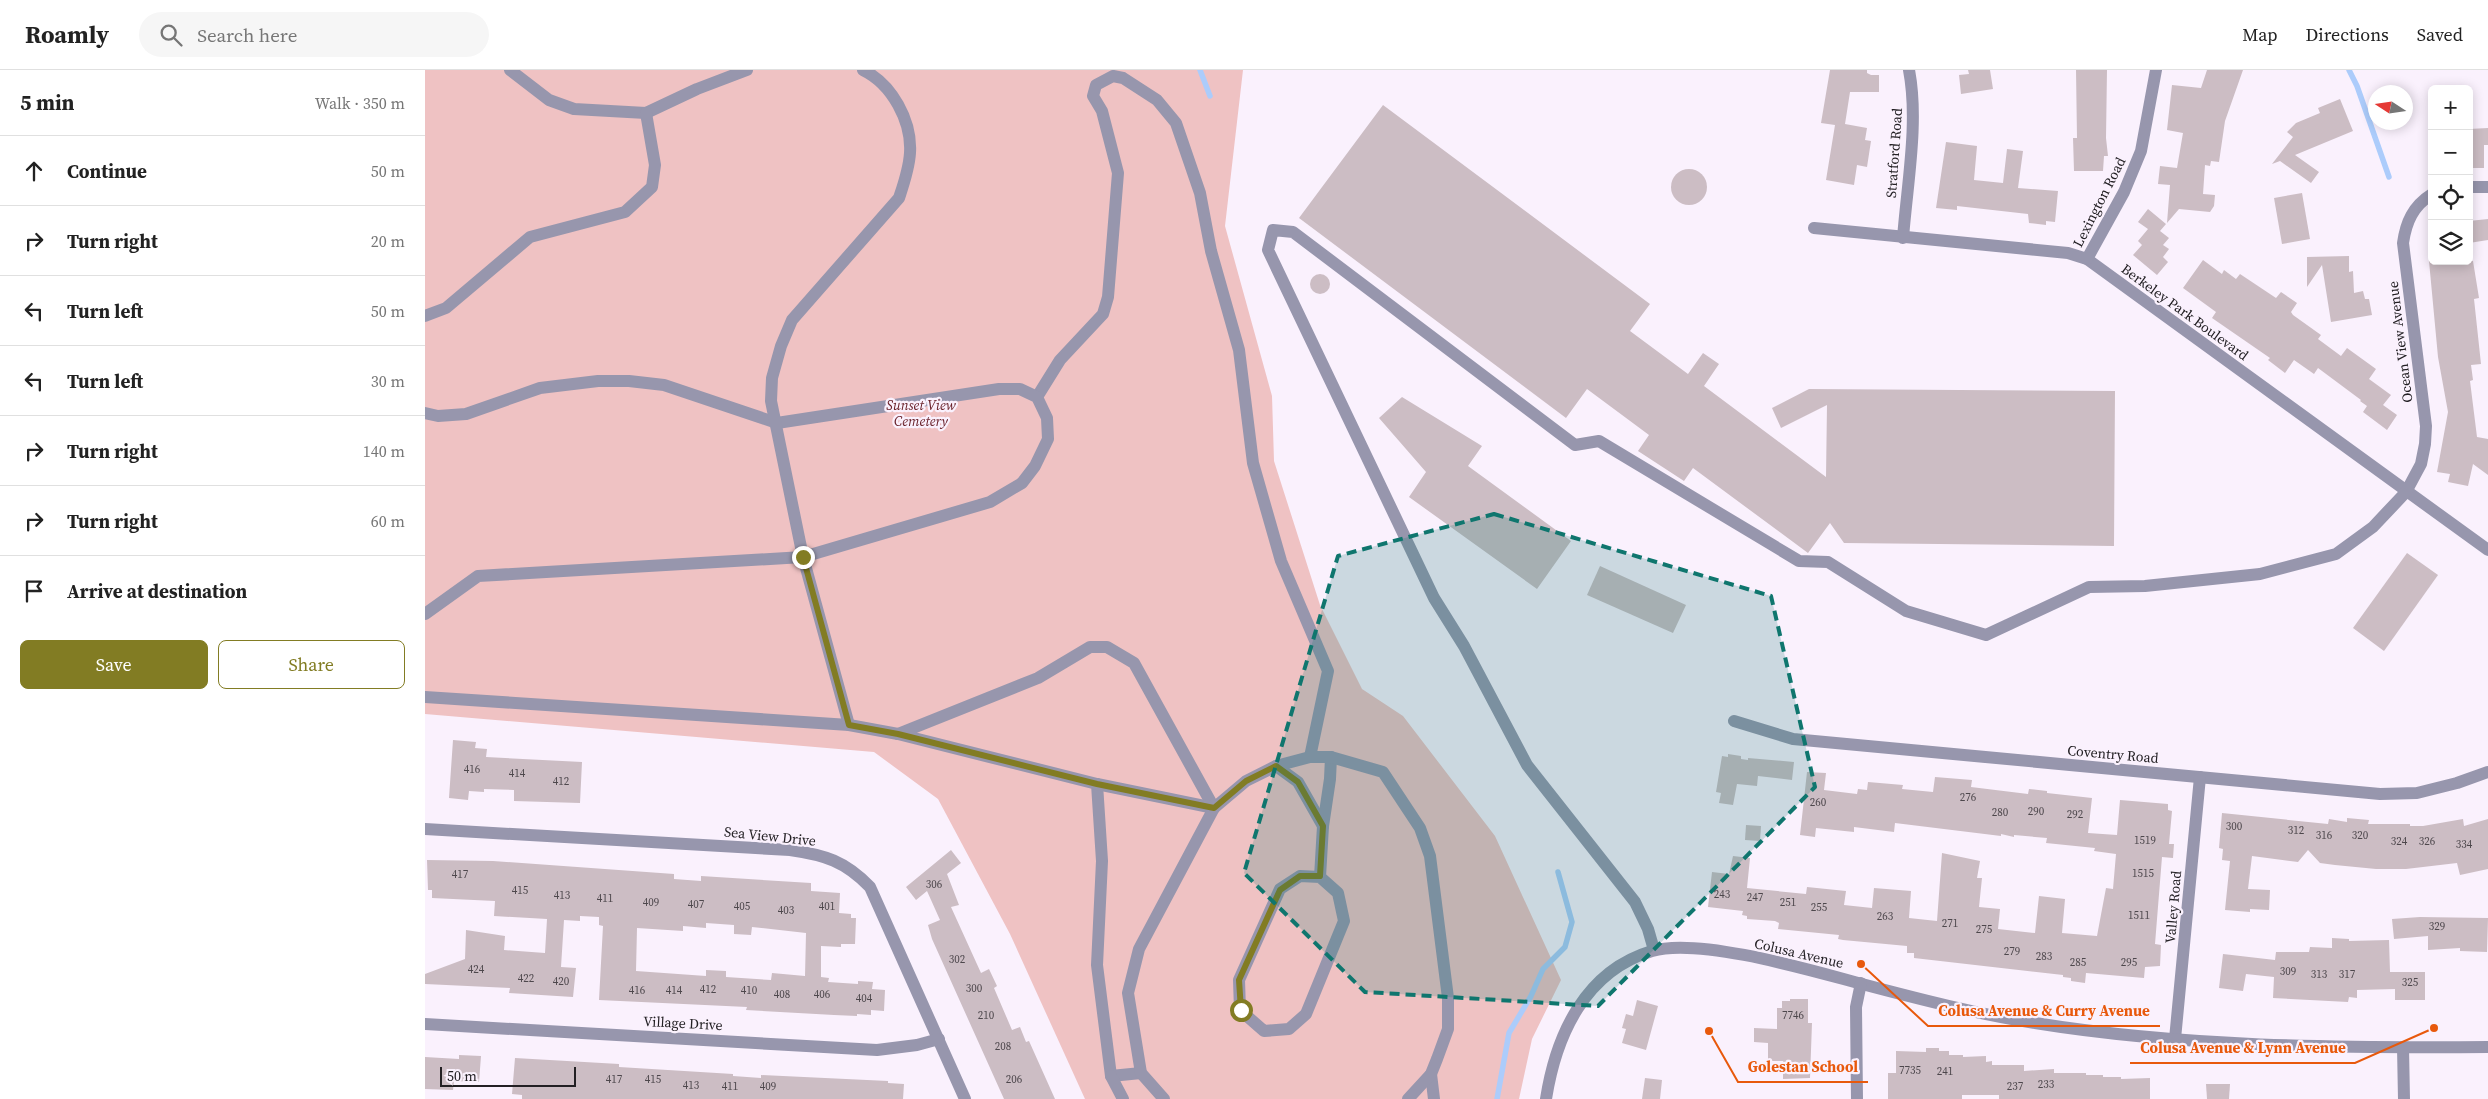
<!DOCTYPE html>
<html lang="en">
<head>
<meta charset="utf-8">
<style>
  :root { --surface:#fff; --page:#f6f6f6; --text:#222; --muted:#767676; --line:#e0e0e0; --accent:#827c23 }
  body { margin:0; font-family:"Source Serif 4",serif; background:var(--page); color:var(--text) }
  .controls { position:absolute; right:15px; top:15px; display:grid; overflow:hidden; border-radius:8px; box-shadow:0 2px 12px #0003 }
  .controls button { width:45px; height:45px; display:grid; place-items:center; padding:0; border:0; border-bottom:1px solid var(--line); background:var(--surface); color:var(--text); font:25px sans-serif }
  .compass { position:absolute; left:1943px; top:15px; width:45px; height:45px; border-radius:50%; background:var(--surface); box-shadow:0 2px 12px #0003; rotate:282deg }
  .scale { position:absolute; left:15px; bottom:12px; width:136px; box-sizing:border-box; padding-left:5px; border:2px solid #232024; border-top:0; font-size:14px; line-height:18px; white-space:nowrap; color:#232024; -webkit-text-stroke:4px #faf1fd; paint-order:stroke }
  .stop { position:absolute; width:15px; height:15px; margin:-11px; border:4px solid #827c23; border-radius:50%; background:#fff }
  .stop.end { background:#827c23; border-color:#fff; box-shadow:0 1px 5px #0008 }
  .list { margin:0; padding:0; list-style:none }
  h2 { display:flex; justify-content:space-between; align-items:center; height:65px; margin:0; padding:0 20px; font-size:21px }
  h2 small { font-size:16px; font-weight:400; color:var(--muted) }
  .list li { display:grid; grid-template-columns:32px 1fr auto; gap:15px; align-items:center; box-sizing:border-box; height:70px; padding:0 20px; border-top:1px solid var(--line) }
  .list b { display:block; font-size:19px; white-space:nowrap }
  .list em { font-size:16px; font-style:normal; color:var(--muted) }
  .actions { display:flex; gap:10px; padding:15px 20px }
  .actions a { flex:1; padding:11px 0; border:1px solid var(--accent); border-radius:8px; text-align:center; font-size:18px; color:var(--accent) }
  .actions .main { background:var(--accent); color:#fff }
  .icon { flex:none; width:28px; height:28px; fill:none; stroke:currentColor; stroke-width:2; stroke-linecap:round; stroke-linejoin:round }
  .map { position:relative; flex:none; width:2063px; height:1029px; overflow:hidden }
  header { display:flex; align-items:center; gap:30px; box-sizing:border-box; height:70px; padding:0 25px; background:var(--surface); border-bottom:1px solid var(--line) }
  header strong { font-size:24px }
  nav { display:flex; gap:28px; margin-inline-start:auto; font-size:18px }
  .search { width:350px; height:45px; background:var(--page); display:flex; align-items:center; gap:12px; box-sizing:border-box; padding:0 18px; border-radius:28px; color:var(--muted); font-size:19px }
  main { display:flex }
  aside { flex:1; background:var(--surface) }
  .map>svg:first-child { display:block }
  .green { fill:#efc2c3 }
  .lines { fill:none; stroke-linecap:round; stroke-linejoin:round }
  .stream { stroke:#acccfb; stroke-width:5.5 }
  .building { fill:#ccbdc4; fill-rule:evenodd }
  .minor { stroke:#9796ad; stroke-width:12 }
  .route { stroke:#827c23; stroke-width:6 }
  .marked { fill:#0f766e; fill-opacity:0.2; stroke:#0f766e; stroke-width:4; stroke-dasharray:10 6; stroke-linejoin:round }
  .labels { text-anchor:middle; stroke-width:4.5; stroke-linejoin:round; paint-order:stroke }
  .number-label { font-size:11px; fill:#4d474c }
  .street-label { font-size:14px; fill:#232024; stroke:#faf1fd }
  .park-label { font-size:14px; font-style:italic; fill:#692029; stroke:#faf1fd }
  .leader { fill:none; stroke:#e8590c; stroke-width:2 }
  .callout-dot { fill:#e8590c; stroke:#faf1fd; stroke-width:2 }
  .callout-label { font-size:15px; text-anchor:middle; font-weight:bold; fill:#e8590c; stroke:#faf1fd; stroke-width:4.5; stroke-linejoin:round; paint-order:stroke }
</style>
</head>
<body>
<header>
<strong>Roamly</strong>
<div class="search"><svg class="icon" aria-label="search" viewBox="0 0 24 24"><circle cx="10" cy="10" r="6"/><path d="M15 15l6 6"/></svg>Search here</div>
<nav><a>Map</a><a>Directions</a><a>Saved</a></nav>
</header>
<main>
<aside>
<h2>5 min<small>Walk · 350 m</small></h2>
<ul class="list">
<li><svg class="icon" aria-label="ahead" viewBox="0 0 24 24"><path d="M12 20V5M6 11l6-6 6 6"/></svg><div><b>Continue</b></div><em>50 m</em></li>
<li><svg class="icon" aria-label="right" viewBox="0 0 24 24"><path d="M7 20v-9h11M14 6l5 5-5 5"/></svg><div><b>Turn right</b></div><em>20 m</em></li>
<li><svg class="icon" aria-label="left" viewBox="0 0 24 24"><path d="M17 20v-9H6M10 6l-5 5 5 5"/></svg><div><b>Turn left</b></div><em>50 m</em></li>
<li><svg class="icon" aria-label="left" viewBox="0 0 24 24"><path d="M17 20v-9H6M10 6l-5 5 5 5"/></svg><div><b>Turn left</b></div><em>30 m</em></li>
<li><svg class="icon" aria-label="right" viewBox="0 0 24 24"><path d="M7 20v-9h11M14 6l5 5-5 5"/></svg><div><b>Turn right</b></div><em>140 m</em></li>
<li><svg class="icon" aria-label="right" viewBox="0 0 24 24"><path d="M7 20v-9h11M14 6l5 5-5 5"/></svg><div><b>Turn right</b></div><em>60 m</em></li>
<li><svg class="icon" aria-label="arrive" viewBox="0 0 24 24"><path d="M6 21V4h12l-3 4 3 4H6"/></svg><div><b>Arrive at destination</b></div></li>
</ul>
<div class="actions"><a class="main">Save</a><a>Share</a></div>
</aside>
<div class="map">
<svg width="2063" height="1029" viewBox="0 0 2063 1029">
  <rect width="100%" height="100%" fill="#faf1fd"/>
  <path class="green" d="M0 0H818L800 156 847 326 849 391 895 535 937 619 978 646 1070 766 1136 910 1107 969 1094 1029H660L585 864 513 729 449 682 0 644Z"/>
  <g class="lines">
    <g class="stream">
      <path d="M775 0 785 26"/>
      <path d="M1924 0 1932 16 1964 107"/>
      <path d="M1072 1029 1084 963 1106 926 1118 899 1140 877 1147 852 1133 802"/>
    </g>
  </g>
  <g class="building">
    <path d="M1405 0H1442V3L1446 5H1454V22H1425L1420 54 1442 58 1440 70 1446 71 1442 97 1432 95 1429 115 1401 110 1410 55 1396 53Z"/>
    <path d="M1543 0H1565L1568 19 1536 24 1534 5 1544 4Z"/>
    <path d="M1651 0H1682L1681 68 1683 86H1679L1678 101H1649L1648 68H1652Z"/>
    <path d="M1782 0H1818L1800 51 1794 92 1786 91 1785 96 1780 95 1778 124 1790 125 1789 136 1785 142 1754 139 1742 153 1745 115 1733 114 1735 96 1752 98 1758 63 1742 60 1747 15 1776 18Z"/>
    <path d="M1915 29 1928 61 1870 85 1894 102 1886 113 1855 91 1847 94 1868 67 1862 62 1871 53 1895 43 1893 38Z"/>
    <path d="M958 35 1225 234 1205 261 1263 304 1278 283 1294 294 1279 316 1401 407 1402 335 1356 358 1347 338 1384 319 1690 321 1689 476 1419 473 1405 453 1383 483 1268 398 1259 411 1213 381 1224 365 1162 319 1141 348 874 148Z"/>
    <path d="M2063 58V75H2059V98H2044V59Z"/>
    <path d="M1521 72 1552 76 1549 110 1578 113 1582 79 1598 81 1593 118 1633 121 1630 152 1621 151V155L1604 153 1603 144 1532 136V140L1511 138Z"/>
    <circle cx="1264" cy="117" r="18"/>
    <path d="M1877 123 1885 169 1857 174 1849 128Z"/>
    <path d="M1723 139 1741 154 1735 161 1744 168 1738 175 1744 179 1738 187 1743 192 1732 205 1708 185 1717 175 1713 171 1723 159 1713 152Z"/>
    <path d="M2063 149V170L2044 173V151Z"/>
    <path d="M1924 186V202L1928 201 1929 223 1938 221 1940 229H1944L1947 245 1906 252 1897 195 1882 217V187Z"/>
    <path d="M1778 190 1797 204 1799 200 1811 209 1815 204 1851 228 1856 222 1872 233 1866 242 1868 245 1896 265 1893 269 1916 286 1922 278 1951 299 1944 309 1966 325 1958 335 1972 345 1962 360 1938 342 1942 336 1935 331 1936 330 1893 298 1889 304 1869 290 1860 303 1843 290 1845 288 1787 248 1791 242 1758 218Z"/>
    <path d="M2004 191H2048L2054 228 2049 229 2056 294 2046 295 2048 310 2045 311 2052 367 2063 369V405L2048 394 2043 416 2023 412 2025 404 2012 402 2023 342 2013 287Z"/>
    <circle cx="895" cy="214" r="10"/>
    <path d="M977 327 1057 376 1043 396 1146 471 1112 519 984 427 1001 402 954 348Z"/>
    <path d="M1982 483 2013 505 1959 581 1928 558Z"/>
    <path d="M1175 496 1261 535 1248 563 1162 525Z"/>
    <path d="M28 670 51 672 50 678 62 679 61 687 157 692 155 733 89 731V720L59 719V722L44 721 43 730 24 728Z"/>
    <path d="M1303 684 1316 686V689L1323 690V688L1369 692 1367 710 1333 706 1332 716 1312 714 1308 735 1294 733 1296 723 1291 722 1297 686 1303 687Z"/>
    <path d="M1382 702 1401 703 1399 720 1432 724 1433 719 1442 720 1443 712 1478 715 1477 719 1508 722 1510 707 1547 710 1546 717 1603 724 1604 719 1622 721V723L1667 728 1663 763 1692 765 1695 730 1743 734V740L1747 741 1744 774H1749L1748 788 1737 787 1730 874 1736 875 1735 896 1720 897 1719 908 1661 903 1660 913 1646 911V908L1638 907V905L1489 888V883H1482V876L1418 870 1413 869 1414 865 1353 859 1354 853 1350 851 1322 849V846L1317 845 1318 841 1283 837 1287 802 1304 804 1308 786 1325 788 1322 818 1381 824 1382 817 1421 821 1419 835 1447 838 1449 818 1486 821 1484 848 1512 851 1517 783 1555 791 1552 808H1557L1554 837 1575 839 1573 859 1610 863 1614 826 1640 829 1637 863 1672 866 1681 818 1688 819 1691 784 1669 781 1670 778 1621 773 1622 768 1589 765V767L1576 764V766L1470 753 1469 762 1429 757V762L1391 758 1390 767 1375 765Z"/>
    <path d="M1797 743 1903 754 1904 749 1922 752V748L1944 750 1943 754H1985V756H1998L2038 749 2039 756 2063 749V799L2035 805 2032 793 1981 799H1951L1910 795 1895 793 1883 780 1873 792 1827 786 1823 819 1845 820 1844 840 1825 839V842L1800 840 1805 791 1797 790 1798 779 1794 778Z"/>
    <path d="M1321 755 1336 756 1335 771 1320 770Z"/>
    <path d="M526 780 536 793 522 804 534 835 526 837 556 903 564 899 572 916 569 918 587 960 595 957 601 972 604 971 630 1029H579L507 869 503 855 515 850 502 821 491 830 481 817Z"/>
    <path d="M2 790 68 791 249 804V809L276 811V806L386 813V821L415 823 414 843 426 844V848H431L430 874H416V877L396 876V907L404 908 403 912 433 914V911L448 912 447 919 460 920 459 941 446 940V945L432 944V946L409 945 321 940 322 937 174 930 178 856 174 855V847L155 846V851L139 850 136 897 151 898 148 927 84 923 85 918 0 914V904L40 889 41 860 80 866 79 880 120 883 122 849 69 846 70 831 7 828V820H3ZM281 853 309 855V864L326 865 327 857 381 863 380 906 347 903 346 910 301 907V901L281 900V906L211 901 212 858 258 861V856L281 858Z"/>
    <path d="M1995 847 2063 848 2062 882 2035 881V878L2003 880V866L1969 869 1967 849Z"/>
    <path d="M1907 868 1924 869V871L1964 870 1965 902H2000V930H1970V919L1932 920V928L1924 927 1923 932 1848 928 1849 907 1821 904 1818 921 1794 918 1798 884 1850 890 1851 882H1884L1885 877 1907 878Z"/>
    <path d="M1365 929H1383V953H1387L1385 1008 1358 1009V991H1343V973L1329 972V958L1352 959V938H1357V931H1365Z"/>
    <path d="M1212 930 1233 936 1221 980 1197 973 1201 959 1197 958 1201 944 1208 946Z"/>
    <path d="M1501 978H1514V981H1524V985H1538V987L1561 986V992L1567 991V995H1599V1001L1629 999V1003H1661V1005H1678V1007H1696V1009L1725 1008V1029H1574V1025H1537V1029H1463V1003H1471V981L1501 982Z"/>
    <path d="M34 985 56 986 54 1012 29 1011 28 1020 0 1019V987L34 989Z"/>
    <path d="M90 988 194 994V997L308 1004V1006L336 1008V1005L463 1011V1013L479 1014 478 1029H97V1025L87 1024Z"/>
    <path d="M1220 1008 1237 1010 1235 1029H1217Z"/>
    <path d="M1781 1014H1805L1804 1029H1782Z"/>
  </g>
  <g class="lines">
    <g class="minor">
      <path d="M85 0 124 30 149 39 221 43 272 19 322 0"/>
      <path d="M2044 117H2063"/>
      <path d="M1389 158 1643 183 1662 189 2063 480"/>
      <path d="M1478 168C1482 115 1494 52 1484 0"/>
      <path d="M1662 189 1699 122 1716 81 1731 0"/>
      <path d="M0 246 21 238 105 167 200 142 227 117 230 95 221 43"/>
      <path d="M612 327 635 290 678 244 683 227 693 103 677 41 668 26 671 15 688 6 698 8 732 30 751 53 775 123 786 181 814 280 828 393 856 491 903 601 885 687"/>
      <path d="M0 343 13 346 41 344 115 318 173 311H204L239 315 352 353 574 319H595L612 327 622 348 623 369 610 396 597 413 565 432 378 487 53 506 0 544"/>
      <path d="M0 627 424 655 473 664 672 714 677 791 672 895 686 1006 716 1003"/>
      <path d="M1309 651 1368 669 1955 724 1992 723 2032 713 2063 702"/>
      <path d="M424 655 378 487 346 331 347 308 356 276 367 250 474 128C479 113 484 99 485 83 487 51 467 14 438 0"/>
      <path d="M473 664 613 608 665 577H682L709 593 789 738"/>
      <path d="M851 696 873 712 898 756 895 807 875 806 855 819 814 910 815 940 839 961 864 959 881 944 919 851 913 823 895 807"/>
      <path d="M672 714 789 738"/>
      <path d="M898 756 905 709 906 687"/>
      <path d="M0 759 365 780C400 785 420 791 445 817L540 1029"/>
      <path d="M1229 880 1223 859 1210 832 1102 695 1039 576 1009 528 843 180 848 160 868 162 1150 375 1174 371 1374 491 1403 492 1481 541 1561 565 1664 517 1720 516 1835 504 1911 484 1948 457 1981 422 1996 394 2000 374 2001 356 1978 173C1981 152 1988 136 2007 124"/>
      <path d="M0 954 452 980 492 975 514 969"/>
      <path d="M1750 969 1775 707"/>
      <path d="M1978 977 1979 1029"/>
      <path d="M1006 1004 1009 1029"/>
      <path d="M686 1006 698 1029"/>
      <path d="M739 1029 716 1003 703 923 714 879 789 738 821 711 851 696 885 687H906L958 702 995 758 1005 786 1023 928V959L1012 989 1006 1004 983 1029"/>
      <path d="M1121 1029C1131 965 1160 901 1227 881 1274 867 1388 901 1437 914 1494 929 1552 944 1610 953 1759 977 1912 978 2063 977"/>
      <path d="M1432 1029 1431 937 1436 913"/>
    </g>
  </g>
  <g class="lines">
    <path class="route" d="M378 487 424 655 473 664 672 714 789 738 821 711 851 696 873 712 898 756 895 806H875L855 820 814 910 816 940"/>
  </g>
  <path class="marked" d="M1069 444 1346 526 1390 717 1173 936 940 922 819 803 913 486Z"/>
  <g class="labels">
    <g class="number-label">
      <text x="47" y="703">416</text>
      <text x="92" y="707">414</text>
      <text x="136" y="715">412</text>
      <text x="1543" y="731">276</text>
      <text x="1393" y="736">260</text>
      <text x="1611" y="745">290</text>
      <text x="1575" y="746">280</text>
      <text x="1650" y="748">292</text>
      <text x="1809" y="760">300</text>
      <text x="1871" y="764">312</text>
      <text x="1899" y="769">316</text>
      <text x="1935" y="769">320</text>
      <text x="1720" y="774">1519</text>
      <text x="1974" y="775">324</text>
      <text x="2002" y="775">326</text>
      <text x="2039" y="778">334</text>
      <text x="1718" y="807">1515</text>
      <text x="35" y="808">417</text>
      <text x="509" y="818">306</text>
      <text x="95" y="824">415</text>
      <text x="1297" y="828">243</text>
      <text x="137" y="829">413</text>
      <text x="1330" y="831">247</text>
      <text x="180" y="832">411</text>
      <text x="226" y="836">409</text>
      <text x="1363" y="836">251</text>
      <text x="271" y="838">407</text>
      <text x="317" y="840">405</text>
      <text x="402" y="840">401</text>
      <text x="1394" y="841">255</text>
      <text x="361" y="844">403</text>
      <text x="1714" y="849">1511</text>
      <text x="1460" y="850">263</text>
      <text x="1525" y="857">271</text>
      <text x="2012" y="860">329</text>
      <text x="1559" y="863">275</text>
      <text x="1587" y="885">279</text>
      <text x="1619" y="890">283</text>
      <text x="532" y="893">302</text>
      <text x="1653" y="896">285</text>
      <text x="1704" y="896">295</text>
      <text x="51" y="903">424</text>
      <text x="1863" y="905">309</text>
      <text x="1894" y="908">313</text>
      <text x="1922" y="908">317</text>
      <text x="101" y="912">422</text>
      <text x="136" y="915">420</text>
      <text x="1985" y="916">325</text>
      <text x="549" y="922">300</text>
      <text x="283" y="923">412</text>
      <text x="212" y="924">416</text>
      <text x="249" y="924">414</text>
      <text x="324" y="924">410</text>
      <text x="357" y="928">408</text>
      <text x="397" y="928">406</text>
      <text x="439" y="932">404</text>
      <text x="561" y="949">210</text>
      <text x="1368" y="949">7746</text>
      <text x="578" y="980">208</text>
      <text x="1485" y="1004">7735</text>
      <text x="1520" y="1005">241</text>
      <text x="189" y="1013">417</text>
      <text x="228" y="1013">415</text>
      <text x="589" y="1013">206</text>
      <text x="1621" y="1018">233</text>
      <text x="266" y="1019">413</text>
      <text x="305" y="1020">411</text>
      <text x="343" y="1020">409</text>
      <text x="1590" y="1020">237</text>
    </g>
    <g class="street-label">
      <text transform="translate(1469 83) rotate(-86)" y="5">Stratford Road</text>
      <text transform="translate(1674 132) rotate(-63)" y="5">Lexington Road</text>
      <text transform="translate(1760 242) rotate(36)" y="5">Berkeley Park Boulevard</text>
      <text transform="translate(1975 272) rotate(-97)" y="5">Ocean View Avenue</text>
      <text transform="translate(1688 684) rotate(5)" y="5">Coventry Road</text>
      <text transform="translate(345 766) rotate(6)" y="5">Sea View Drive</text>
      <text transform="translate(1748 837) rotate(-85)" y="5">Valley Road</text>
      <text transform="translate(1374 883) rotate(13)" y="5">Colusa Avenue</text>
      <text transform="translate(258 953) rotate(3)" y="5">Village Drive</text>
    </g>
    <g class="park-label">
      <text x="496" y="340">Sunset View<tspan x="496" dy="16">Cemetery</tspan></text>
    </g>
  </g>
  <path class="leader" d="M1436 894L1503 956H1735M2009 958L1930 993H1705M1284 961L1313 1012H1443"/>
  <g class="callout-dot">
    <circle cx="1436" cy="894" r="5"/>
    <circle cx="2009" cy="958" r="5"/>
    <circle cx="1284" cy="961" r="5"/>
  </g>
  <g class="callout-label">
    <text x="1619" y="946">Colusa Avenue &amp; Curry Avenue</text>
    <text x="1818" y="983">Colusa Avenue &amp; Lynn Avenue</text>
    <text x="1378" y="1002">Golestan School</text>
  </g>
</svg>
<div class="controls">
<button>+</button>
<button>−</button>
<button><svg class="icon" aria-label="locate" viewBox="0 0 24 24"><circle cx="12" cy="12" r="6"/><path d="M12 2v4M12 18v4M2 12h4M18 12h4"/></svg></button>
<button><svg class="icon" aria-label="layers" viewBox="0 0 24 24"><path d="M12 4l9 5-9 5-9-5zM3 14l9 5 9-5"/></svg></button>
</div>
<svg class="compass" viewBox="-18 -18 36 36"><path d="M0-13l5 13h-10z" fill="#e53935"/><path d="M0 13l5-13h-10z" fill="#767676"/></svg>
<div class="scale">50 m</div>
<div class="stop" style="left:816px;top:940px"></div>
<div class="stop end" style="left:378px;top:487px"></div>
</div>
</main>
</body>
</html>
